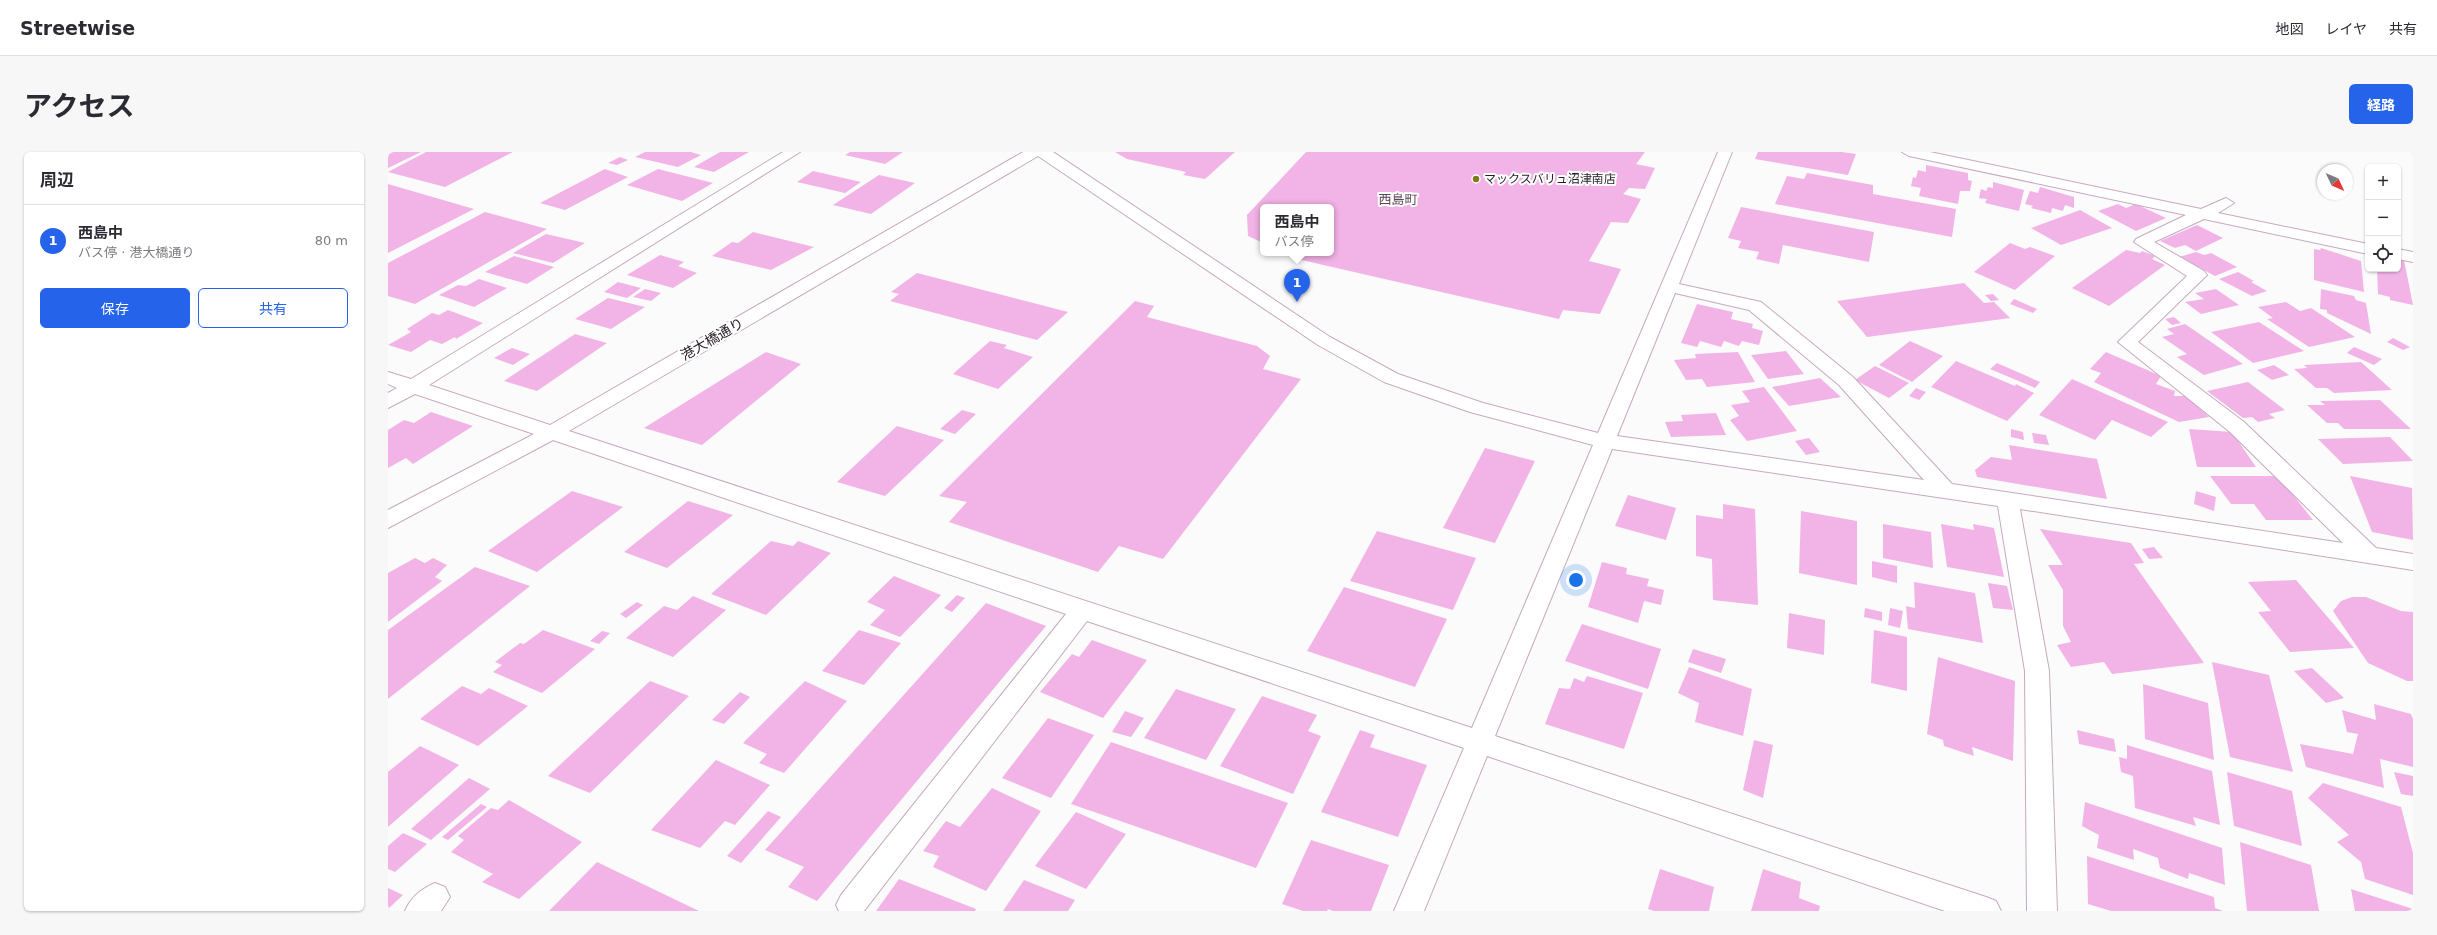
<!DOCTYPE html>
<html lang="ja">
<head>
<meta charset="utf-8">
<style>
  :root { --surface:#fff; --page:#f7f7f7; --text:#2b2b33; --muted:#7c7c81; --line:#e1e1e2; --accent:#2563eb }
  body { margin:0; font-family:"DejaVu Sans","Noto Sans JP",sans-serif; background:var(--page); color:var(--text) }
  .controls { position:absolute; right:12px; top:12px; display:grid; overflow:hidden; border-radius:6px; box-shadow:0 1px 3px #0004 }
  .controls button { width:36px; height:36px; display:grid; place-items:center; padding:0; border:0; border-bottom:1px solid var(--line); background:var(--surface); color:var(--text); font:20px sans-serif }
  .compass { position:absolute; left:1929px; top:12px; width:36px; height:36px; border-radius:50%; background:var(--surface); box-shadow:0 1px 3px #0004; rotate:134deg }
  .you { position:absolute; left:1188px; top:428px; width:14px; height:14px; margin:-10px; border:3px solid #fff; border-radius:50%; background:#1a73e8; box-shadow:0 0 0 6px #1a73e833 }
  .badge { display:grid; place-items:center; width:26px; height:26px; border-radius:50%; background:var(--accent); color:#fff; font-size:13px; font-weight:700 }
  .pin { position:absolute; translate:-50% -33px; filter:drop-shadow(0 1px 2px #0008) }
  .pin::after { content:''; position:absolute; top:21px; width:14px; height:12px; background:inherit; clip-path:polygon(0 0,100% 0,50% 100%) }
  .popup { position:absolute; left:872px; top:52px; width:74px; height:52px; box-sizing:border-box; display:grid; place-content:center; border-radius:6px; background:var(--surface); filter:drop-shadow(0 1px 3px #0005); font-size:13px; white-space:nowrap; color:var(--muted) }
  .popup b { font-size:15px; color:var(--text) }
  .popup::after { content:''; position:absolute; left:50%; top:100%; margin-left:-8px; border:8px solid transparent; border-top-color:var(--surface) }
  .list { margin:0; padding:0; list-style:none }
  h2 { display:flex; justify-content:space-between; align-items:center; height:52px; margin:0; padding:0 16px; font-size:17px }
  h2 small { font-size:13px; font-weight:400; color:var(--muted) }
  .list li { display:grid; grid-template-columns:26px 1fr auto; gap:12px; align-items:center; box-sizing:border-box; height:72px; padding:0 16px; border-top:1px solid var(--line) }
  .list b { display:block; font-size:15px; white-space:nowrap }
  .list p { margin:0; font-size:13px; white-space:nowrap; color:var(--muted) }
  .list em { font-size:13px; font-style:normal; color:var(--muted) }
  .actions { display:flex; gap:8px; padding:12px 16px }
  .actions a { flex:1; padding:9px 0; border:1px solid var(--accent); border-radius:6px; text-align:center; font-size:14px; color:var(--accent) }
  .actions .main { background:var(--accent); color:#fff }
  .icon { flex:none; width:22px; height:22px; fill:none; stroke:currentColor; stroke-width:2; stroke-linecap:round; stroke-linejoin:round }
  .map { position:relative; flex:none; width:2025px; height:759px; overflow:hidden; border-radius:6px }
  header { display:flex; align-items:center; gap:24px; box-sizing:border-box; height:56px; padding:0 20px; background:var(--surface); border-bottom:1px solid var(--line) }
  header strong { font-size:19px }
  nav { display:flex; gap:22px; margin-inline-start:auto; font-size:14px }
  .intro { display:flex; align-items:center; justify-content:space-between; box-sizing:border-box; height:96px; padding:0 24px }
  h1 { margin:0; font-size:28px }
  .button { padding:10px 18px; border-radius:6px; background:var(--accent); color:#fff; font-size:14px; font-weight:700 }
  main { display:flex; gap:24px; padding:0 24px }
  aside { flex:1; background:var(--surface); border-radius:6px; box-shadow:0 1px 3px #0004 }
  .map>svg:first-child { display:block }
  .building { fill:#f2b3e6 }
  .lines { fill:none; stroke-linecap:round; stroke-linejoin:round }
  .minor-casing { stroke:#c5aabf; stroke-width:2 }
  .minor { fill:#fff; fill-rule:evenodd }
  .poi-dot { fill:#80781e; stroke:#fff; stroke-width:1.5 }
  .labels { text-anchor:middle; stroke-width:4; stroke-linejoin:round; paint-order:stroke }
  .far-poi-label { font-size:12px; fill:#271d25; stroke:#fff; text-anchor:start }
  .far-quarter-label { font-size:13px; fill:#5e475a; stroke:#fff }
  .street-label { font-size:14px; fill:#271d25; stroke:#fff }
</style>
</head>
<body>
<header>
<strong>Streetwise</strong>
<nav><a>地図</a><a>レイヤ</a><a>共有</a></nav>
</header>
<div class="intro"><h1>アクセス</h1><a class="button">経路</a></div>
<main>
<aside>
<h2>周辺<small></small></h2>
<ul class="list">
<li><span class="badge">1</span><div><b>西島中</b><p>バス停 · 港大橋通り</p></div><em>80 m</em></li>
</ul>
<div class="actions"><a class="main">保存</a><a>共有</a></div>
</aside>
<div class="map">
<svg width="2025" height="759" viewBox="0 0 2025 759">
  <rect width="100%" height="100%" fill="#fbfbfb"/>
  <g class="building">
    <path d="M0 0H33L0 16Z"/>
    <path d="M38 0H125L57 35 0 20Z"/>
    <path d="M257 0H303L313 3 290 15 247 5Z"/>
    <path d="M332 0H361L326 20 306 15Z"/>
    <path d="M462 0H515L497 12 457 3Z"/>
    <path d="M727 0H847L817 27 795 23 798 20 739 7Z"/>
    <path d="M918 0H1257L1248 12 1267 16 1257 37 1241 36 1235 42 1253 47 1240 71 1223 70 1201 109 1233 117 1212 162 1175 158 1171 167 905 106 895 101H943V55H875V91L860 84 859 63Z"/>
    <path d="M1370 0H1454L1468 2 1460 23 1367 7Z"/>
    <path d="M232 5 240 8 229 13 220 11Z"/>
    <path d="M1538 13 1580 21V28L1584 29 1582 39H1572L1570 52 1531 44 1533 36 1523 34 1525 25 1528 26 1530 18 1538 20Z"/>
    <path d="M217 17 240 25 177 58 152 51Z"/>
    <path d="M270 17 325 31 294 49 239 33Z"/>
    <path d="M425 19 473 30 457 41 409 30Z"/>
    <path d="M1419 21 1485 33V42L1568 57 1564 85 1387 52 1399 24 1416 27Z"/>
    <path d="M491 23 527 31 483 62 445 53Z"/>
    <path d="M1605 30 1636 38 1631 59 1597 51 1599 47 1591 46 1593 37 1598 39 1600 35 1605 36Z"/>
    <path d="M0 32 86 57 0 101Z"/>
    <path d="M1652 35 1686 45V56L1677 53 1675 59 1664 56 1663 61 1643 56 1645 54 1637 52 1642 39 1650 41Z"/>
    <path d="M1730 52 1738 56 1748 52 1778 66 1748 79 1710 59Z"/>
    <path d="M1353 55 1486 80 1481 110 1395 93 1391 112 1368 107 1371 100 1350 96 1353 89 1340 86Z"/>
    <path d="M1692 58 1724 76 1673 93 1643 76Z"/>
    <path d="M97 60 159 77 27 152 0 144V111Z"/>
    <path d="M1809 73 1835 86 1808 99 1797 93 1787 96 1772 89Z"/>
    <path d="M365 80 426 95 383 118 324 104 344 90 350 91Z"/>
    <path d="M158 82 197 91 165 111 125 101Z"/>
    <path d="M1622 91 1637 97 1642 95 1667 104 1627 138 1586 120Z"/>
    <path d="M1933 96 1973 109 1976 140 1926 128V97L1932 98Z"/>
    <path d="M1738 98 1752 101 1754 99 1767 104 1764 107 1777 113 1721 154 1684 136Z"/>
    <path d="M1808 100 1816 103 1823 101 1849 115 1827 124 1791 105Z"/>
    <path d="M272 103 296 110 290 114 309 121 285 136 239 123Z"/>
    <path d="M126 104 166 115 139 132 97 120Z"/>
    <path d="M2010 107 2016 108 2025 153 2002 148V145L1990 142 1989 117H2010Z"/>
    <path d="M1850 120 1866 129 1863 130 1879 139 1864 144 1831 127Z"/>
    <path d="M529 121 680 160 649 188 502 149 511 142 503 140Z"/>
    <path d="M91 127 119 136 86 155 51 143 70 133 78 134Z"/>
    <path d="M230 130 253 136 239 146 216 140Z"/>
    <path d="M1576 131 1596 151 1606 150 1622 166 1479 185 1449 149Z"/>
    <path d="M257 137 273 141 263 149 245 145Z"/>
    <path d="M1828 137 1851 153 1813 162 1797 150 1816 147 1807 141Z"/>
    <path d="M1933 137 1966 144 1968 148 1978 151 1983 182 1939 161V158L1932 157Z"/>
    <path d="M1605 142 1611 148 1603 149 1597 143Z"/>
    <path d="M220 146 257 155 223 177 187 167Z"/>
    <path d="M1626 147 1649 157 1645 161 1622 152Z"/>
    <path d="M747 149 766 154 759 165 869 194 882 204 875 217 913 227 775 407 731 394 710 420 561 370 579 350 551 344Z"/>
    <path d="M1898 150 1912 159 1923 156 1967 185 1921 195 1879 167 1885 166 1870 155Z"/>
    <path d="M1309 152 1345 160 1343 167 1365 172 1364 176 1375 179 1371 193 1354 189 1351 194 1336 189 1333 195 1312 189 1309 195 1293 191Z"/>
    <path d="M60 158 95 171 68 187 67 185 54 192 42 188 23 200 0 193 23 180 19 177 44 161 51 163Z"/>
    <path d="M1786 165 1793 171 1784 173 1777 167Z"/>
    <path d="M1871 170 1916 199 1865 211 1823 180Z"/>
    <path d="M1797 172 1855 212 1816 223 1789 205 1799 202 1774 185 1786 182 1779 177Z"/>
    <path d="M187 182 219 191 149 239 116 229Z"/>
    <path d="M2005 186 2022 195 2015 198 1999 190Z"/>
    <path d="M602 189 619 193 616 196 645 205 610 237 565 222Z"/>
    <path d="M1522 189 1555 204 1524 230 1491 213Z"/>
    <path d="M1966 195 1994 207 1986 213 1959 201Z"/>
    <path d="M124 196 142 202 125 213 106 206Z"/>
    <path d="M1398 199 1416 222 1380 227 1363 203Z"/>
    <path d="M378 200 413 212 314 293 256 276Z"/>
    <path d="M1350 200 1367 230 1319 235 1314 227 1298 228 1286 208 1308 206 1307 202Z"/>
    <path d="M1718 200 1773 224 1768 232 1787 239 1786 244H1798L1821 265 1791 270 1706 230 1713 221 1702 217Z"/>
    <path d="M1568 209 1627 234 1628 232 1646 241 1619 269 1543 235Z"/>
    <path d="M1973 210 2004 238 1946 241 1939 236H1928L1906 217 1919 216 1916 213Z"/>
    <path d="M1609 211 1652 230 1647 236 1602 217Z"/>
    <path d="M1886 213 1901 223 1884 228 1869 218Z"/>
    <path d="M1487 214 1521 231 1501 246 1467 228Z"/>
    <path d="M1432 226 1453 245 1401 254 1384 235Z"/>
    <path d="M1684 227 1780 270 1763 285 1724 268 1707 288 1651 263Z"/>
    <path d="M1860 230 1897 258 1881 262 1887 266 1870 270 1864 265 1855 266 1819 239Z"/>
    <path d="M1376 235 1409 279 1359 289 1342 268 1351 264 1343 253 1362 250 1354 239Z"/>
    <path d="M1528 236 1538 240 1531 248 1521 244Z"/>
    <path d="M1992 248 2023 277H1956L1950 271H1939L1919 253H1937L1932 249Z"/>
    <path d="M574 258 588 262 567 282 552 277Z"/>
    <path d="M43 260 85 274 25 312 18 306 0 316V278L16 268 26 271Z"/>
    <path d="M1328 261 1338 283 1283 285 1277 270 1295 269 1293 263Z"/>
    <path d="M509 274 556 288 497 344 449 330Z"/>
    <path d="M1623 277 1635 280 1636 288 1623 285Z"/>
    <path d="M1801 277 1844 280 1868 315H1809Z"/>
    <path d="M1644 281 1658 283 1661 293 1646 291Z"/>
    <path d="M2002 285 2025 309 1955 312 1930 287Z"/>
    <path d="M1421 286 1432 300 1418 303 1407 289Z"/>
    <path d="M1621 293 1709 307 1719 347 1589 325 1587 318 1603 305 1624 308Z"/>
    <path d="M1097 296 1147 309 1107 391 1055 376Z"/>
    <path d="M1822 324H1890L1925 368H1878L1866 352H1843Z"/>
    <path d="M1962 324 2024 336 2025 388 1984 380Z"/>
    <path d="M184 339 235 355 149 420 100 399Z"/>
    <path d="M1808 339 1828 345 1826 359 1806 352Z"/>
    <path d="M1240 343 1288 356 1278 388 1227 374Z"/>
    <path d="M300 349 345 363 279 416 236 400Z"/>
    <path d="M1335 352 1367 357 1370 453 1325 448 1324 407 1308 404V363L1335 367Z"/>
    <path d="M1413 359 1469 369V433L1411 421Z"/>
    <path d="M1495 372 1543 380 1545 416 1495 406Z"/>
    <path d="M1553 372 1586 378 1585 372 1606 376 1616 425 1559 415Z"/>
    <path d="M1652 377 1743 391 1756 411 1746 412 1816 511 1724 522 1716 510 1683 515 1669 493 1683 490 1675 474V438L1660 413H1675Z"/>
    <path d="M989 379 1088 406 1065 458 962 429Z"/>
    <path d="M383 389 405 394 410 389 443 401 378 463 323 442Z"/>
    <path d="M1766 395 1775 406 1761 407 1754 397Z"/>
    <path d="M27 406 37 411 45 406 59 413 47 425 54 429 0 470V421Z"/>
    <path d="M1484 409 1509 414V431L1484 425Z"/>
    <path d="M1214 410 1239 416 1238 422 1261 427 1259 434 1276 438 1273 453 1256 449 1250 471 1200 455Z"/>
    <path d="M87 415 142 434 0 547V478Z"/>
    <path d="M506 424 553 443 512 485 482 473 497 458 479 450Z"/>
    <path d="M1908 428 1966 496 1902 500 1870 460 1883 459 1860 430Z"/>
    <path d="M1526 430 1587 441 1595 491 1520 477 1518 454 1527 456Z"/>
    <path d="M1600 431 1619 434 1625 458 1605 456Z"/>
    <path d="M956 435 1059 467 1027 535 919 499Z"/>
    <path d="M569 443 577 446 564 460 556 456Z"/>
    <path d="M305 444 338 458 285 505 238 486 276 454 289 458Z"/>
    <path d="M1964 445H1978L2013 459 2025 460V529H2019L1980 511 1945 459 1953 449Z"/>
    <path d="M249 450 255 453 238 466 232 462Z"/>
    <path d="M598 451 658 474 429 749 400 735 416 715 377 698Z"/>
    <path d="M1477 456 1494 460V469L1476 465Z"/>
    <path d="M1502 456 1515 459 1512 476 1500 473Z"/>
    <path d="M1401 461 1437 468 1436 503 1399 496Z"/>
    <path d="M1194 472 1273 497 1260 537 1177 509Z"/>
    <path d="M155 478 207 497 154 541 105 520 114 513 107 510 132 491 136 492Z"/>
    <path d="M471 478 513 491 476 533 434 519Z"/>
    <path d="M1486 478 1519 485V539L1483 531Z"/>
    <path d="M214 479 222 481 211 492 202 489Z"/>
    <path d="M704 488 759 508 715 566 652 540 684 502 691 505Z"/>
    <path d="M1305 497 1338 507 1333 521 1300 510Z"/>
    <path d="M1550 505 1627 529 1625 609 1584 595 1586 604 1556 594 1555 588 1539 582Z"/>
    <path d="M1824 510 1881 523 1905 620 1842 605Z"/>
    <path d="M1301 515 1364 537 1355 584 1307 570 1311 551 1290 541Z"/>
    <path d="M1924 516 1956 546 1938 551 1906 519Z"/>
    <path d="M1199 524 1255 541 1236 597 1157 572 1171 536 1182 537 1186 526 1196 530Z"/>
    <path d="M262 529 301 544 202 641 160 624Z"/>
    <path d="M417 529 459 549 396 621 371 611 379 602 355 591Z"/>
    <path d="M1755 532 1820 551 1826 608 1757 587Z"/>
    <path d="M74 534 93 542 101 536 140 554 90 594 32 567Z"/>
    <path d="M788 537 848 557 818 608 756 586Z"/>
    <path d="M352 540 362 545 336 572 324 568Z"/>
    <path d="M874 544 929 563 920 579 933 584 905 642 832 614Z"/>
    <path d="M1986 552 2023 562 2025 567V615L1992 607 1996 636 1918 615 1912 592 1965 602 1970 582 1959 580 1954 558 1988 568Z"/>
    <path d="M737 559 756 566 743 585 724 580Z"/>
    <path d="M660 566 706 583 663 646 614 626Z"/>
    <path d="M972 578 987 583 982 595 1039 613 1010 685 933 660Z"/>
    <path d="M1689 578 1726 587 1728 600 1691 592Z"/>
    <path d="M1366 588 1385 593 1375 646 1355 638Z"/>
    <path d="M723 590 900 651 868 716 683 652Z"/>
    <path d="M1739 593 1824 619 1832 673 1805 665 1808 674 1747 656 1745 624 1733 620 1731 605 1739 607Z"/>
    <path d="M32 594 71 613 0 675V620Z"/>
    <path d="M328 608 382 633 347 673 337 669 312 696 263 678Z"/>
    <path d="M1839 620 1904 639 1914 694 1846 674Z"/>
    <path d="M2006 620 2025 624V644L2013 642Z"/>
    <path d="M81 626 102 637 43 688 23 677Z"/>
    <path d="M1935 631 2013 655 2025 701V743L1977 727 1973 710 1949 690 1961 683 1920 646Z"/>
    <path d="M604 636 653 659 598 739 545 715 551 704 535 699 558 669 572 675Z"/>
    <path d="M121 648 194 690 131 747 94 730 105 722 63 700 76 688 70 684 103 656 110 658Z"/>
    <path d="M1697 650 1834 696 1837 733 1801 721 1800 727 1772 716 1770 706 1745 697 1746 708 1709 696 1711 683 1694 674Z"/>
    <path d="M93 652 99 655 60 688 54 685Z"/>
    <path d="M380 659 393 665 353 711 339 704Z"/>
    <path d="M688 660 738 682 698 737 647 714Z"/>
    <path d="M15 681 39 692 7 720 0 717V694Z"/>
    <path d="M923 688 1001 713 983 759H945L940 757 939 759H915L894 752Z"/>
    <path d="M1852 690 1923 713 1931 759H1859Z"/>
    <path d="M1699 704 1826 745 1827 756 1835 759H1723L1700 752Z"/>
    <path d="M209 710 311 759H161Z"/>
    <path d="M1272 717 1326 735 1321 759H1266L1260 757Z"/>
    <path d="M1375 717 1413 730 1411 746 1432 754 1431 759H1363Z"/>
    <path d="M511 727 588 757 587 759H488Z"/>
    <path d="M636 728 687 748 680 759H615Z"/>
    <path d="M0 736 15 743 0 757Z"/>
    <path d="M1963 737 2025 757V759H1967Z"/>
  </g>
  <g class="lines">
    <defs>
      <g id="minor">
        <path d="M395 0H412L41 233 162 273 635 0H665L942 185 1010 222 1095 251 1210 281 1330 0H1344L1291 132 1373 150 1465 225 1564 332 1955 391 1842 280 1730 190 1799 124 1746 90 1748 87 1798 63 1521 4 1514 0H1542L1813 57 1838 46 1846 51 1830 61 1980 92V102L1816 67 1766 90 1816 119 1819 123 1750 190 1856 270 1988 396 2025 402V418L1632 357 1661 519 1669 759H1639L1637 519 1610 354 1224 297 1107 584 1598 745 1608 749 1613 759H1557L1099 604 1036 759H1006L1076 596 699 469 476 759H451L448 753 453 743 678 462 165 288 0 376V358L146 282 27 242 0 256V241L9 236 0 232V220L23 227ZM650 4 930 193 996 230 1082 260 1205 293 1084 576 181 279ZM1287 141 1361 158 1451 233 1536 328 1229 284Z"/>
        <path d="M2010 97 2025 100V110L2010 107Z"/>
        <path d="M47 731 57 735 62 745 53 759H17C23 745 33 737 47 731Z"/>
      </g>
    </defs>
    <use href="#minor" class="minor-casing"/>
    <use href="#minor" class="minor"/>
  </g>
  <circle class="poi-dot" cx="1088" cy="27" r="4"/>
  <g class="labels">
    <g class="far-poi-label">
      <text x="1096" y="31">マックスバリュ沼津南店</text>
    </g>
    <g class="far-quarter-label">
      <text x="1010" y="52">西島町</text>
    </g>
    <g class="street-label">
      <text transform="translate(324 187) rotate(-30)" y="5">港大橋通り</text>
    </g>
  </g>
</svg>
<div class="controls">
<button>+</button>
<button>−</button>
<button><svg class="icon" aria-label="locate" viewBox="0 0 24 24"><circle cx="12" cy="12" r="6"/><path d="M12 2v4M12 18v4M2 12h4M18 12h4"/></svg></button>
</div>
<svg class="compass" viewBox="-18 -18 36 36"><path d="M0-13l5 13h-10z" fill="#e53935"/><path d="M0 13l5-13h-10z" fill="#7c7c81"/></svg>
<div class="you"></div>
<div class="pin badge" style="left:909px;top:150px">1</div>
<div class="popup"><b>西島中</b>バス停</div>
</div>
</main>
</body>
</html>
